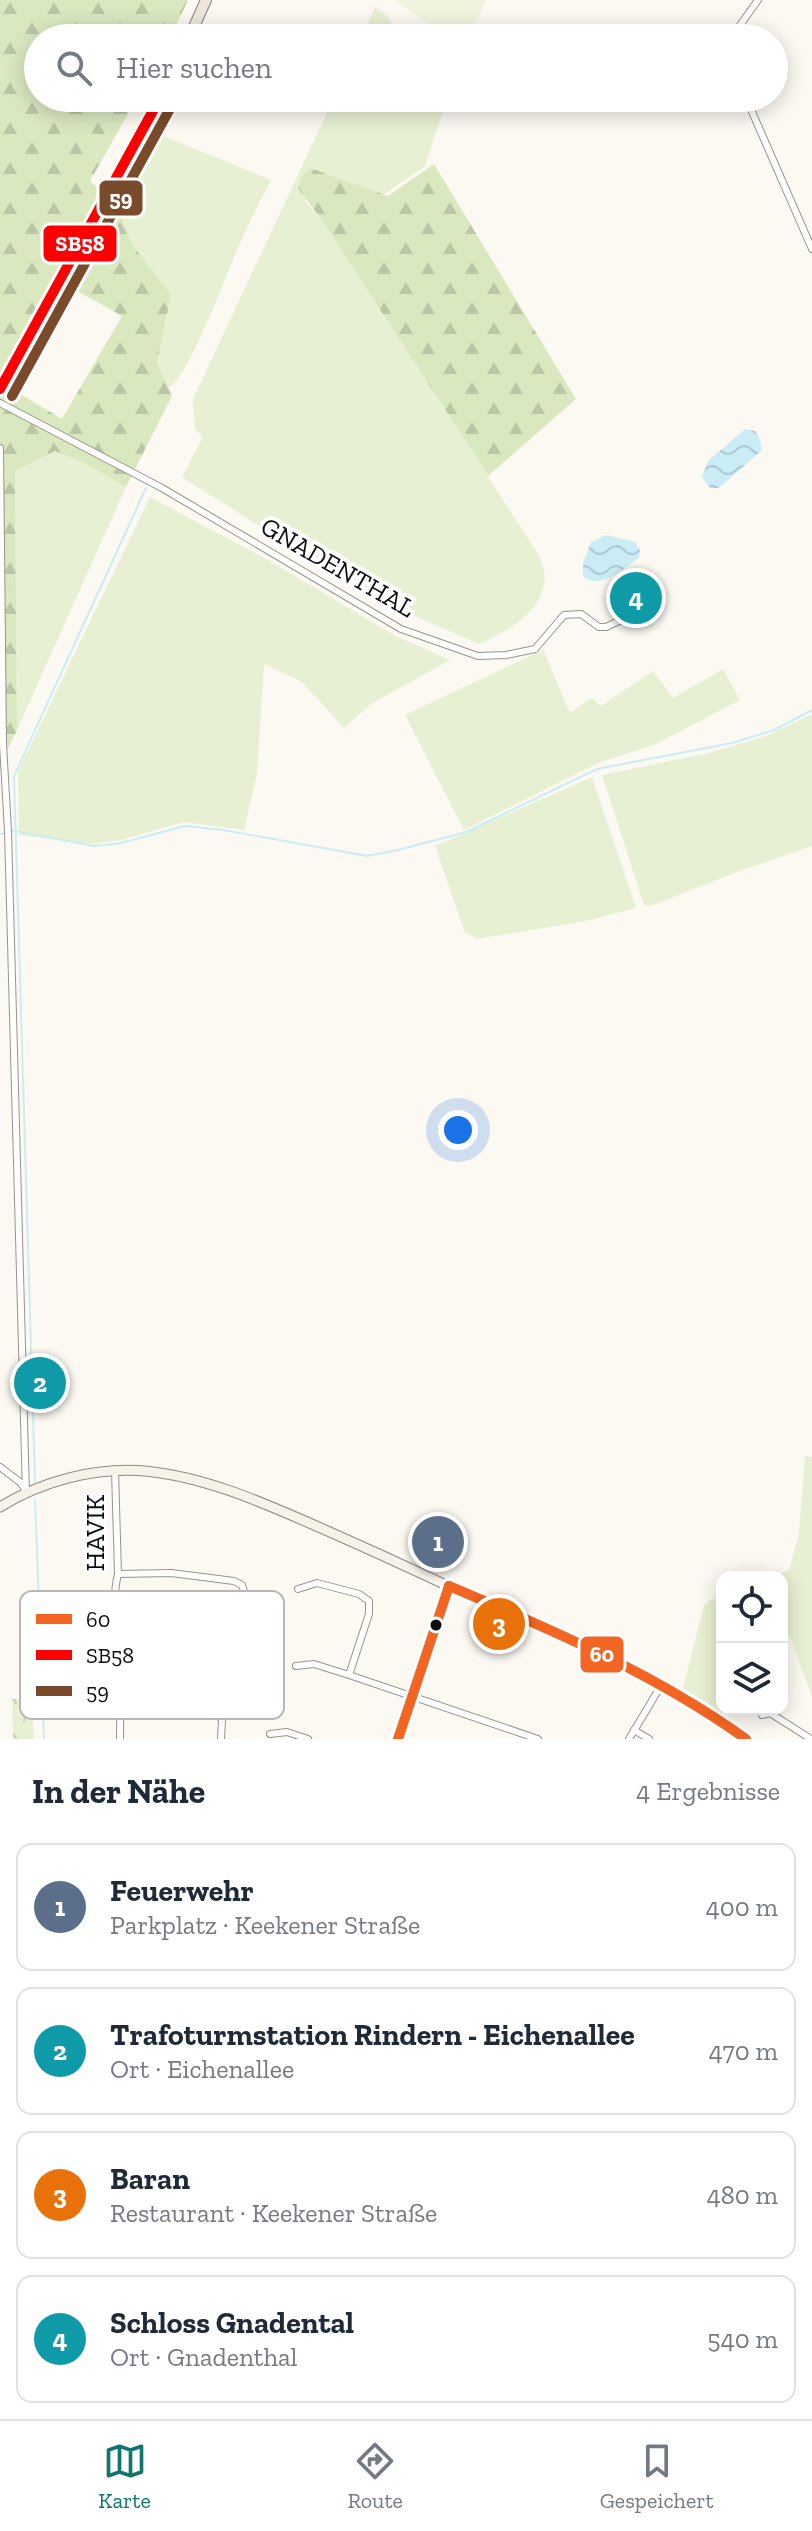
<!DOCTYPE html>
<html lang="de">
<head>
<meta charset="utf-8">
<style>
  :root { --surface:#fff; --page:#f2f2f3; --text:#1f2937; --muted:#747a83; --line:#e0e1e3; --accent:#0f766e }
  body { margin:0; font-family:"Zilla Slab",serif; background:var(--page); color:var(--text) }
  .controls { position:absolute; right:24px; bottom:24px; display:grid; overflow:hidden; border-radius:16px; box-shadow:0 4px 20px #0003 }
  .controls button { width:72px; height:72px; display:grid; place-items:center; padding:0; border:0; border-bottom:2px solid var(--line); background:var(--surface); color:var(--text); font:40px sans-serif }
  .you { position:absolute; left:458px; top:1130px; width:28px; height:28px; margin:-20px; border:6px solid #fff; border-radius:50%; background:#1a73e8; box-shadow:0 0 0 12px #1a73e833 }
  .badge { display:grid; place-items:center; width:52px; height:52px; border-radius:50%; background:var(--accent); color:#fff; font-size:26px; font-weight:700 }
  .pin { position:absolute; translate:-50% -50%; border:4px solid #fff; box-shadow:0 2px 8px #0006 }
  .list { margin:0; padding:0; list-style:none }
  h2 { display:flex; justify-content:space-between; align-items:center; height:104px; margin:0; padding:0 32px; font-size:34px }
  h2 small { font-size:26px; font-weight:400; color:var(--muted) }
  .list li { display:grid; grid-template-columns:52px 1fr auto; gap:24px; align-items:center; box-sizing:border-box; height:128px; margin:0 16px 16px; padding:0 16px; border:2px solid var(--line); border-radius:16px }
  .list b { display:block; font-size:30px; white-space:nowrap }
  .list p { margin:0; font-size:26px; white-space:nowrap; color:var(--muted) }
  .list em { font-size:26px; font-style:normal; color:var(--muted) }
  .icon { flex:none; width:44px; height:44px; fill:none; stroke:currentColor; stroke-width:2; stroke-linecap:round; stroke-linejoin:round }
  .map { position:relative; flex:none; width:812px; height:1739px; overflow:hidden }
  .search { position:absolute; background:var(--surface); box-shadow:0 4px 20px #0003; left:24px; right:24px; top:24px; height:88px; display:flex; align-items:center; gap:20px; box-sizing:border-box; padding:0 28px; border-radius:44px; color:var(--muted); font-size:30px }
  .sheet { height:680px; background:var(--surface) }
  nav { display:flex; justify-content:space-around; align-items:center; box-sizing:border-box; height:112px; border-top:2px solid var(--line); background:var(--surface); font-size:22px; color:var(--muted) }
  nav a { display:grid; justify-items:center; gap:4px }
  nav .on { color:var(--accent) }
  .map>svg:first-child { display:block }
  .grass { fill:#e8f0d3 }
  .forest { fill:url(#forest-firs); fill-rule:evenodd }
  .park { fill:url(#park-crowns) }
  .pitch { fill:#f1f4dd }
  .water { fill:url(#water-waves) }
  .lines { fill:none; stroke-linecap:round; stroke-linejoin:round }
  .stream { stroke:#caecf5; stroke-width:2 }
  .minor-casing { stroke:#959491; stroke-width:8 }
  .secondary-casing { stroke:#8c8a87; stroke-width:11 }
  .primary-casing { stroke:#82817e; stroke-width:12 }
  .minor { stroke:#fffefd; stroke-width:6 }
  .secondary { stroke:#f5f2ea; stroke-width:9 }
  .primary { stroke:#ece5d9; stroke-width:10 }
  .bus-1-casing { stroke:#fff; stroke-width:16 }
  .bus-2-casing { stroke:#fff; stroke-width:16 }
  .bus-3-casing { stroke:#fff; stroke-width:16 }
  .bus-1 { stroke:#f26522; stroke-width:10 }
  .bus-2 { stroke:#f00; stroke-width:10 }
  .bus-3 { stroke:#7a4b2a; stroke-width:10 }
  .bus-dot { fill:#0e0e0e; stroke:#fff; stroke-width:3 }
  .labels { text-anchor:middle; stroke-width:8; stroke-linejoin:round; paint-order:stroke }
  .street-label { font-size:26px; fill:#0e0e0e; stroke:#fff }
  .key { fill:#fff; stroke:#b7b7b7; stroke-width:2 }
  .key-label { font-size:22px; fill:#0e0e0e }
  .line-badge { stroke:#fff; stroke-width:3 }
  .badge-label { font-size:22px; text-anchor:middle; font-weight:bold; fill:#fff }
</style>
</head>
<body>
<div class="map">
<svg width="812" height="1739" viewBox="0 0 812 1739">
  <defs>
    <pattern id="forest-firs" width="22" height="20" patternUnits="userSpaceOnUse" patternTransform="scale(2)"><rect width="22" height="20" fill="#dae8c0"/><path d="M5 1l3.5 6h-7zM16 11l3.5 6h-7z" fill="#bac6a4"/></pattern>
    <pattern id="park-crowns" width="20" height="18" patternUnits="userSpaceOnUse" patternTransform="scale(2)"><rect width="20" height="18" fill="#e8f0d3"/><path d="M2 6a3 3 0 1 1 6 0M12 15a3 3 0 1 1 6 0" fill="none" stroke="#c6cdb4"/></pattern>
    <pattern id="water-waves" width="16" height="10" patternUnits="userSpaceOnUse" patternTransform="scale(2)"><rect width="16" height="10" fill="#caecf5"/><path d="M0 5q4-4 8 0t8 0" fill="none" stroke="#acc9d1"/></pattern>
  </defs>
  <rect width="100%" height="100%" fill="#fcf9f2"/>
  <g class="grass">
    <path d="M375 7 385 14 396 29 394 38H361Z"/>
    <path d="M334 98H447L425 166 383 195 310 168 305 201 323 222 523 531C530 542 542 557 544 570 550 607 509 632 479 644L389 605 338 576 182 477 203 437 195 429 193 399Z"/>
    <path d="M161 135 271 180C261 200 250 220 241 241 227 270 191 376 167 389L157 363 171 294 133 246 117 205Z"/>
    <path d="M55 451 82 462 126 487 17 730 15 471Z"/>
    <path d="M150 497 268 560 394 635 450 660 371 704 344 728 302 682 264 664 257 773 244 830 184 822 121 840 93 844 19 835 18 771Z"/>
    <path d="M543 650 570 713 592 698 601 706 653 671 673 698 723 669 740 700 656 744 598 763 464 830 405 715Z"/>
    <path d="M812 714V846L742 870 651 906 644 905 602 775 705 754 766 736Z"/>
    <path d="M592 777 636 908 586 921 477 939 465 933 435 846Z"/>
    <path d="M805 1456 812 1457V1697L791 1639 782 1621V1577H770L789 1570 799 1533Z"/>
    <path d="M714 1598 722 1604V1709H724L722 1713 683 1688 704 1605Z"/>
  </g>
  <g class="forest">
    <path d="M0 0H188L170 38H38V98H137L90 181 117 205 133 246 171 294 157 363 172 396 126 487 82 462 55 451 15 471 17 730 0 764ZM70 287 122 316 62 419 10 388Z"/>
    <path d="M434 164 576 399 488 476 323 222 298 188 302 177 310 168 388 196Z"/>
  </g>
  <path class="park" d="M12 1699H32L34 1739H13Z"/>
  <path class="pitch" d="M395 0H486L468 38C441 38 417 15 395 0Z"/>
  <g class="water">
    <path d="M745 429 755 431 760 439 762 450 719 488H710L702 477 708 461Z"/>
    <path d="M606 535 635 542 640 550 639 558C623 568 600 591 583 576V563L591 542Z"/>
  </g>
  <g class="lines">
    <g class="stream">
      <path d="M0 834 14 831 94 846 121 843 185 826 223 830 367 856 398 850 466 832 597 769 732 743 774 730 812 710"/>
      <path d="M35 1482 14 776 146 488"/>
      <path d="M35 1500 44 1739"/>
    </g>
    <defs>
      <g id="minor">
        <path d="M731 38 758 0"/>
        <path d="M746 98 812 249"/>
        <path d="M0 403 162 488 401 629 478 656 506 655 535 649 564 615 581 614 599 627H606L660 602"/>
        <path d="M0 448 3 744 8 831 26 1494"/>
        <path d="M0 1467 21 1483 25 1490"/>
        <path d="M115 1470 118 1574C113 1594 114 1623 121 1641L120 1739"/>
        <path d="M118 1574 171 1573 234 1581 242 1585C249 1601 243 1628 237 1644L227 1646 172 1640 121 1641"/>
        <path d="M298 1589 317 1583 359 1594 369 1601V1614L349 1675"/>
        <path d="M296 1666 314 1664 349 1675 538 1739"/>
        <path d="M120 1708C141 1706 211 1700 222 1720L221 1739"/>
        <path d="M762 1715 770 1713 811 1739"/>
        <path d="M634 1730 649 1739"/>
        <path d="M270 1734 287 1732 308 1739"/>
        <path d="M398 1739 449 1586"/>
        <path d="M629 1739 662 1684"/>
      </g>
      <path id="secondary" d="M0 1507C42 1481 95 1467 145 1471 207 1477 266 1504 323 1529 366 1548 408 1567 450 1587 551 1634 658 1670 746 1739"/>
      <g id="primary">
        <path d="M189 38 206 0"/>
        <path d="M0 389 160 98"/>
      </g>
    </defs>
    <use href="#minor" class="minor-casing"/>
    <use href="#secondary" class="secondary-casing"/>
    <use href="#primary" class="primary-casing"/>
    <use href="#minor" class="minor"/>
    <use href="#secondary" class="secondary"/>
    <use href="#primary" class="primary"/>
    <defs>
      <g id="bus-1">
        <path d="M449 1586C552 1630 654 1673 746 1739"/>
        <path d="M398 1739 449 1586"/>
      </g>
      <path id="bus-2" d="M0 389 160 98"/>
      <path id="bus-3" d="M12 396 172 105"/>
    </defs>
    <use href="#bus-1" class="bus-1-casing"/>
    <use href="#bus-2" class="bus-2-casing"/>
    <use href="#bus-3" class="bus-3-casing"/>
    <use href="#bus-1" class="bus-1"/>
    <use href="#bus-2" class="bus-2"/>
    <use href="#bus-3" class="bus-3"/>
  </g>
  <circle class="bus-dot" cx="436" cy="1625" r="7"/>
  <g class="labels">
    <g class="street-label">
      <text transform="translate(338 567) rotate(30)" y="9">GNADENTHAL</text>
      <text transform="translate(95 1533) rotate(-90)" y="9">HAVIK</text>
    </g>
  </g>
  <rect x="20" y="1591" width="264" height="128" rx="12" class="key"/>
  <rect x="36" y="1614" width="36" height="10" fill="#f26522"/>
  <rect x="36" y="1650" width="36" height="10" fill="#f00"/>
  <rect x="36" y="1686" width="36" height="10" fill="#7a4b2a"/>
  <g class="key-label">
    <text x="86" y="1627">60</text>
    <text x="86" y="1663">SB58</text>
    <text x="86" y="1699">59</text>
  </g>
  <g class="line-badge">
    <rect x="98" y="179" width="46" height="38" rx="8" fill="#7a4b2a"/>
    <rect x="42" y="224" width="76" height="39" rx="8" fill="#f00"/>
    <rect x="579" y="1635" width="46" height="39" rx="8" fill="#f26522"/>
  </g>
  <g class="badge-label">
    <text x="121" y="206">59</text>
    <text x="80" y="251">SB58</text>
    <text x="602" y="1662">60</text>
  </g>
</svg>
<div class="controls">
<button><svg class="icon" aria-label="locate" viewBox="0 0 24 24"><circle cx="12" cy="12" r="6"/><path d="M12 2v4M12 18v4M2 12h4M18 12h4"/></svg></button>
<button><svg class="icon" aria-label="layers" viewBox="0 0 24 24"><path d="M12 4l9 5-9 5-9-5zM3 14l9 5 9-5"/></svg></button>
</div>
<div class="you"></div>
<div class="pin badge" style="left:438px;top:1542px;background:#5c6f8a">1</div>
<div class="pin badge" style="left:40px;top:1383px;background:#0f9aa8">2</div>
<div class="pin badge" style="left:499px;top:1624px;background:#e8710a">3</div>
<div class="pin badge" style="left:636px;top:598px;background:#0f9aa8">4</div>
<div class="search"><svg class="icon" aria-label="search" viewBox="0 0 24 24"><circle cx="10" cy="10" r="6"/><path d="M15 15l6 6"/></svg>Hier suchen</div>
</div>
<section class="sheet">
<h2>In der Nähe<small>4 Ergebnisse</small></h2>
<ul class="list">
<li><span class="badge" style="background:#5c6f8a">1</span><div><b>Feuerwehr</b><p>Parkplatz · Keekener Straße</p></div><em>400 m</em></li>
<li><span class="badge" style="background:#0f9aa8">2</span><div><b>Trafoturmstation Rindern - Eichenallee</b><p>Ort · Eichenallee</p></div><em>470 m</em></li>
<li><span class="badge" style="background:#e8710a">3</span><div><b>Baran</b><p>Restaurant · Keekener Straße</p></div><em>480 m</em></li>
<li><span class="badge" style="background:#0f9aa8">4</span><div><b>Schloss Gnadental</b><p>Ort · Gnadenthal</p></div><em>540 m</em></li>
</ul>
</section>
<nav>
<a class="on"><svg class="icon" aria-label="map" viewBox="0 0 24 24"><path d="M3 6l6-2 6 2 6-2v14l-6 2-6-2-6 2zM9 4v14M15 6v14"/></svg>Karte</a>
<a><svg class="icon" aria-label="directions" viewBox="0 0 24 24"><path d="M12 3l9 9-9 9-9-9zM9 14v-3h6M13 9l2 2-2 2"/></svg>Route</a>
<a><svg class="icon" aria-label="saved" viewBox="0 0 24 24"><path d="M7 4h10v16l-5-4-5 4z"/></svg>Gespeichert</a>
</nav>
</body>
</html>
